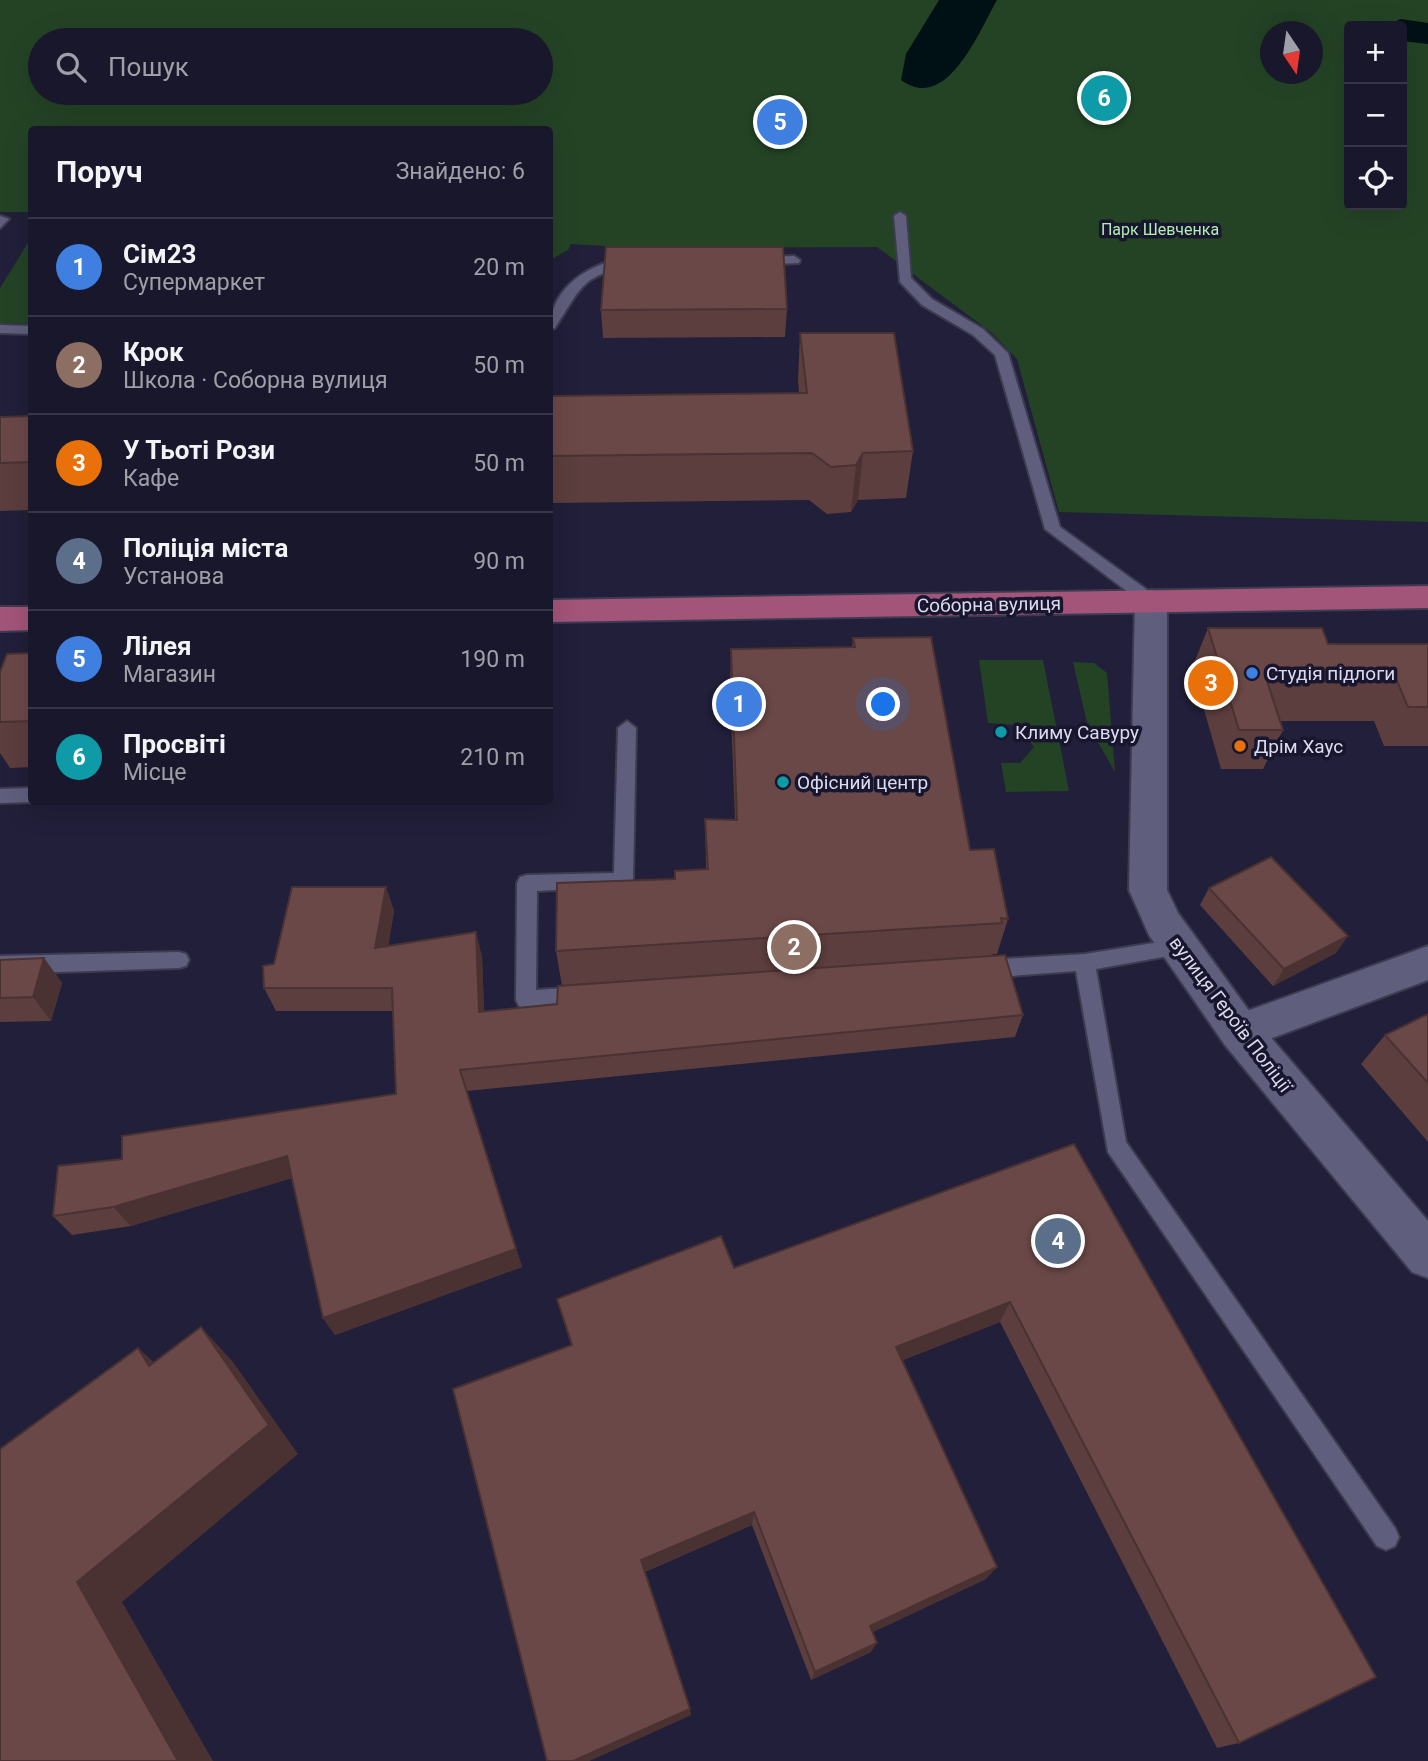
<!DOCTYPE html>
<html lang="uk">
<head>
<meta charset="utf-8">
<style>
  :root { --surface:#19172b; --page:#262437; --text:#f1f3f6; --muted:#9f9fa9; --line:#373647; --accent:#d93025 }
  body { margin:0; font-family:Roboto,sans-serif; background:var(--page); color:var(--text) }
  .controls { position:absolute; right:21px; top:21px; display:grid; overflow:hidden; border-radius:7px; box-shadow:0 7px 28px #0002 }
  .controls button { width:63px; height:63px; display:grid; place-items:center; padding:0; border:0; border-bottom:2px solid var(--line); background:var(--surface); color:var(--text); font:35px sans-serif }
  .compass { position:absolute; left:1260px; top:21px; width:63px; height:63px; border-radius:50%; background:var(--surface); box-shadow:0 7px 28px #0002; rotate:167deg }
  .you { position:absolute; left:884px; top:705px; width:24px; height:24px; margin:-18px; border:5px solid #fff; border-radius:50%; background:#1a73e8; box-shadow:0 0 0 10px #1a73e833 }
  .badge { display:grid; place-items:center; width:46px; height:46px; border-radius:50%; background:var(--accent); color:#fff; font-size:23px; font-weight:700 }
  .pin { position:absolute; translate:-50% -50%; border:4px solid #fff; box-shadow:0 2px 7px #0006 }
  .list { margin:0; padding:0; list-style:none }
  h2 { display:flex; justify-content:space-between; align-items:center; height:91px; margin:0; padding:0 28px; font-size:30px }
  h2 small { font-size:23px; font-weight:400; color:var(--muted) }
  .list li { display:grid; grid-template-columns:46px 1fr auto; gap:21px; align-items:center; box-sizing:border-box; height:98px; padding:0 28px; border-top:2px solid var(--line) }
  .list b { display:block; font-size:26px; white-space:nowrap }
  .list p { margin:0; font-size:23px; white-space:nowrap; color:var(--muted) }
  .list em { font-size:23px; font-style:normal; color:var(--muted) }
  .icon { flex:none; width:38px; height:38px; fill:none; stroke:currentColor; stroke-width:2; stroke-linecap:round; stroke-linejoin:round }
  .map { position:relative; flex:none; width:1428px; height:1761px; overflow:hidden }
  .search { position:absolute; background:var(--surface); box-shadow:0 7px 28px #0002; left:28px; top:28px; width:525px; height:77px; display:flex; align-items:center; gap:18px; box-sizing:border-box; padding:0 24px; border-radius:38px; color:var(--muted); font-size:26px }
  .panel { position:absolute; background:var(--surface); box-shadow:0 7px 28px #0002; left:28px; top:126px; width:525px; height:679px; border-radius:7px }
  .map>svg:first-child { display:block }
  .green { fill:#244325; fill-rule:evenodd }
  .water { fill:#001115 }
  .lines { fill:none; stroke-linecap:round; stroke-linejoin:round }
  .service-casing { stroke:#3d3b50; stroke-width:4 }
  .minor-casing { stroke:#3d3b50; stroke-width:4 }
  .tertiary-casing { stroke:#3d3b50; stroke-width:4 }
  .primary-casing { stroke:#3d3b50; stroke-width:4 }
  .service { fill:#5f5f7d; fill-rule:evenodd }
  .minor { fill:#5f5f7d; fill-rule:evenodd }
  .tertiary { fill:#5f5f7d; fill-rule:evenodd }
  .primary { fill:#a35479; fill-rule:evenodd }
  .wall { fill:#5b3e3d }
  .shaded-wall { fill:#4a3232 }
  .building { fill:#6a4847; stroke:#4a3232; stroke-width:2 }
  .shop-dot { fill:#3f7fe0; stroke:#18162f; stroke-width:2.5 }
  .culture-dot { fill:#0f9aa8; stroke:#18162f; stroke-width:2.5 }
  .food-dot { fill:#e8710a; stroke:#18162f; stroke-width:2.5 }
  .labels { text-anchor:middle; stroke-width:7; stroke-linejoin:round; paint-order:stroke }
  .far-park-label { font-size:16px; fill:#b2edb2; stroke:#18162f }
  .street-label { font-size:19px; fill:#dbdbed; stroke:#18162f }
  .poi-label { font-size:19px; fill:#dbdbed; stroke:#18162f; text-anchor:start }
</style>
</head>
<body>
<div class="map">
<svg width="1428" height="1761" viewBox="0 0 1428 1761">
  <rect width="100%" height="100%" fill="#211f39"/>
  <g class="green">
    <path d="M0 0H1428V522L1059 512 1017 359 992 333 877 247 639 248 571 244 568 250 550 260V130H32L31 212H0ZM1349 26H1402V205H1349ZM1270 32H1312V74H1270ZM40 40H541V93H40Z"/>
    <path d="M31 238V324L0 323V288Z"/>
    <path d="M979 660H1043L1069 791 1006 792 1001 763H1020L1034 747 1017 725 988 723Z"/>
    <path d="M1073 662 1094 663 1107 673 1115 772 1087 723Z"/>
  </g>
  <g class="water">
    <path d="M939 0H997C979 31 947 114 901 80L906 54Z"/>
    <path d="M1401 19 1428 23V44L1402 41V26H1384Z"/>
  </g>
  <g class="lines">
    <defs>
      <g id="service">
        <path d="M900 212 906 216 911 278 932 299 983 329 1008 353 1060 527 1157 597V605H1145L1045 529 995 355 973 335 922 305 900 282 894 216Z"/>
        <path d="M0 216 9 219 0 228Z"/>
        <path d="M794 256 800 260 799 263 759 265 753 261 759 257Z"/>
        <path d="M628 258 634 262 633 265C580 277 583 285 555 328L550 329C550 287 591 262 628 258Z"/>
        <path d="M0 325 32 326V334L0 333Z"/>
        <path d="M627 721 636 728 633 880 630 886 537 891 536 990 581 987 588 990 591 996 588 1002 581 1005 526 1009 519 1006 516 1000 517 883 520 877 527 875 614 873 618 728Z"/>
        <path d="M32 788 34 802 0 803V789Z"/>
        <path d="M1178 939 1185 941 1188 947 1185 953 1096 969 1126 1142 1395 1528 1399 1537 1395 1546 1386 1550 1377 1546 1108 1152 1076 971 985 978 978 975 975 969 978 963 985 960 1085 954Z"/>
        <path d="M179 952 186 954 189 960 186 966 179 968 0 974V956Z"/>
      </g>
      <path id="minor" d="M1428 946V980L1240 1050 1225 1045 1219 1032 1225 1019Z"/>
      <path id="tertiary" d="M1151 590 1163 593 1167 601V890L1178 913 1255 1019 1428 1221V1278L1412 1272 1225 1045 1149 935 1129 890 1135 601 1139 593Z"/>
      <g id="primary">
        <path d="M1428 586V608L550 622V600Z"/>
        <path d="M0 607H32V630L0 631Z"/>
      </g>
    </defs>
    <use href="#service" class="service-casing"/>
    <use href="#minor" class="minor-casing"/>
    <use href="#tertiary" class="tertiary-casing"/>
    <use href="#primary" class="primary-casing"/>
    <use href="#service" class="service"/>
    <use href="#minor" class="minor"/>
    <use href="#tertiary" class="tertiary"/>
    <use href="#primary" class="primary"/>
  </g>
  <g class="wall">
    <path d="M787 309 785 337 603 338 601 310Z"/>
    <path d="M800 333 913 451 906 498 858 500 851 512 827 514 809 500 550 503V396L799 393 798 380Z"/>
    <path d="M32 416V510L0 511V417Z"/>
    <path d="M1208 628 1328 644H1428V746H1384L1374 721H1280L1283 730 1263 769H1221L1192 668Z"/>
    <path d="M853 638 1008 919 997 954H993L992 956 1023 1015 1015 1037 467 1091 522 1267 335 1335 323 1318 292 1178 131 1226 72 1235 53 1216 122 1159 396 1094 393 1011H276L264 988 274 964 386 887 394 911 388 946 482 956 484 1012 557 1004 562 986 556 951 675 879 706 869 705 819 735 820 730 688 731 649 852 647Z"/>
    <path d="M32 653V767L10 768 0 753V672Z"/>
    <path d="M1209 888 1336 953 1273 986 1200 905Z"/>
    <path d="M44 958 62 983 51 1021 0 1022V960Z"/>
    <path d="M1428 1014V1142L1361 1064 1385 1035Z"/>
    <path d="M1074 1144 1239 1743 1217 1748 1000 1322 903 1360 986 1579 873 1632 871 1652 811 1680 752 1525 645 1572 691 1715 589 1761H547L571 1345 557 1299 734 1268Z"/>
  </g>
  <g class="shaded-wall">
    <path d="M863 453 858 500 851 512 856 465Z"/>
    <path d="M386 887 394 911 384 972 375 948Z"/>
    <path d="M476 932 482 956 485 1035 479 1012Z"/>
    <path d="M1348 936 1336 953 1273 986 1284 969Z"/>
    <path d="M44 958 62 983 51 1021 33 997Z"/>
    <path d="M460 1070 522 1267 335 1335 323 1318Z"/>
    <path d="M287 1156 299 1176 131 1226 113 1207Z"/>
    <path d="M1010 1302 1000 1322 890 1365 896 1347Z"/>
    <path d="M201 1327 233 1362 298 1454 122 1602 213 1761H178L77 1582Z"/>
    <path d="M138 1348 175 1381 149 1366Z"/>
    <path d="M754 1512 752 1525 644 1572 641 1560Z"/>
    <path d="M997 1567 986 1579 864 1636 870 1626Z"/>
    <path d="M877 1643 871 1652 811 1680 815 1672Z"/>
    <path d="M690 1709 691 1715 589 1761H573Z"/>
  </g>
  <g class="building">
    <path d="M606 247H783L787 309 601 310Z"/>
    <path d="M800 333H894L913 451 863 453 856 465 831 467 812 453 550 456V396L807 393Z"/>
    <path d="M32 416V462L0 463V417Z"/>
    <path d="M1208 628H1322L1328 644H1428V707H1408L1397 681H1267L1283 730H1239Z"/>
    <path d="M931 637 970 850 994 849 1008 919 1001 918 1002 923 556 951 557 883 675 879V871L708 869 705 819 737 820 731 649 855 647 853 638Z"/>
    <path d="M32 653V721L0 722V672L7 654Z"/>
    <path d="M1271 857 1348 936 1284 969 1209 888Z"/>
    <path d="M292 887H386L375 948 476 932 479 1012 557 1004 558 986 1005 955 1023 1015 460 1070 516 1249 323 1318 287 1156 113 1207 53 1216 58 1166 122 1159V1136L396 1094 392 988H264L263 966 274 964Z"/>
    <path d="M44 958 33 997 0 998V960Z"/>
    <path d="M1428 1014V1083L1385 1035Z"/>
    <path d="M1074 1144 1376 1677 1239 1743 1010 1302 896 1347 997 1567 870 1626 877 1643 815 1672 754 1512 641 1560 690 1709 573 1761H547L453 1389 572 1345 557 1299 721 1236 734 1268Z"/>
    <path d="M201 1327 269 1425 77 1582 178 1761H0V1449L138 1348 149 1366Z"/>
  </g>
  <circle class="shop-dot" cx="1252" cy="673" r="7"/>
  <g class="culture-dot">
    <circle cx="1001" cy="732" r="7"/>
    <circle cx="783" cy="782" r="7"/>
  </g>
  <circle class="food-dot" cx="1240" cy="746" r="7"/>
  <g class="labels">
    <g class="far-park-label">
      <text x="1160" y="235">Парк Шевченка</text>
    </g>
    <g class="street-label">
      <text transform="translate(989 604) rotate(-1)" y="7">Соборна вулиця</text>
      <text transform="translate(1231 1014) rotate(53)" y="7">вулиця Героїв Поліції</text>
    </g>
    <g class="poi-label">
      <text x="1266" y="680">Студія підлоги</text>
      <text x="1015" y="739">Климу Савуру</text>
      <text x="1254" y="753">Дрім Хаус</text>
      <text x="797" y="789">Офісний центр</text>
    </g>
  </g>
</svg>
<div class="controls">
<button>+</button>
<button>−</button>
<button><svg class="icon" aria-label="locate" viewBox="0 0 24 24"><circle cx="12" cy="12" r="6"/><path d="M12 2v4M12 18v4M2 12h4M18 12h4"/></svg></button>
</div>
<svg class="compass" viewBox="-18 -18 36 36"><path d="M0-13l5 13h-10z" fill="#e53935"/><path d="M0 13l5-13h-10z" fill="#9f9fa9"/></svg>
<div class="you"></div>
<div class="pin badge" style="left:739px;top:704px;background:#3f7fe0">1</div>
<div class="pin badge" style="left:794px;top:947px;background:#8d6e63">2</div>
<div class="pin badge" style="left:1211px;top:683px;background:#e8710a">3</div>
<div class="pin badge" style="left:1058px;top:1241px;background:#5c6f8a">4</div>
<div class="pin badge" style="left:780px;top:122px;background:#3f7fe0">5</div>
<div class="pin badge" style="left:1104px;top:98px;background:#0f9aa8">6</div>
<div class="search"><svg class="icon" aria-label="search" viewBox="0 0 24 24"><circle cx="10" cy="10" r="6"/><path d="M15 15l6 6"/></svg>Пошук</div>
<section class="panel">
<h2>Поруч<small>Знайдено: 6</small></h2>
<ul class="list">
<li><span class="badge" style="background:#3f7fe0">1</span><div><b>Сім23</b><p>Супермаркет</p></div><em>20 m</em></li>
<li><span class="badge" style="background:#8d6e63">2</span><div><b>Крок</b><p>Школа · Соборна вулиця</p></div><em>50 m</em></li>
<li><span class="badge" style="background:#e8710a">3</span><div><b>У Тьоті Рози</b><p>Кафе</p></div><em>50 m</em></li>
<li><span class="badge" style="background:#5c6f8a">4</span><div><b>Поліція міста</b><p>Установа</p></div><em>90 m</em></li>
<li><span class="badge" style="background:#3f7fe0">5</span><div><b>Лілея</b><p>Магазин</p></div><em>190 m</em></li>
<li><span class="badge" style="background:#0f9aa8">6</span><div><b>Просвіті</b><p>Місце</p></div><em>210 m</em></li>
</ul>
</section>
</div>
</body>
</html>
